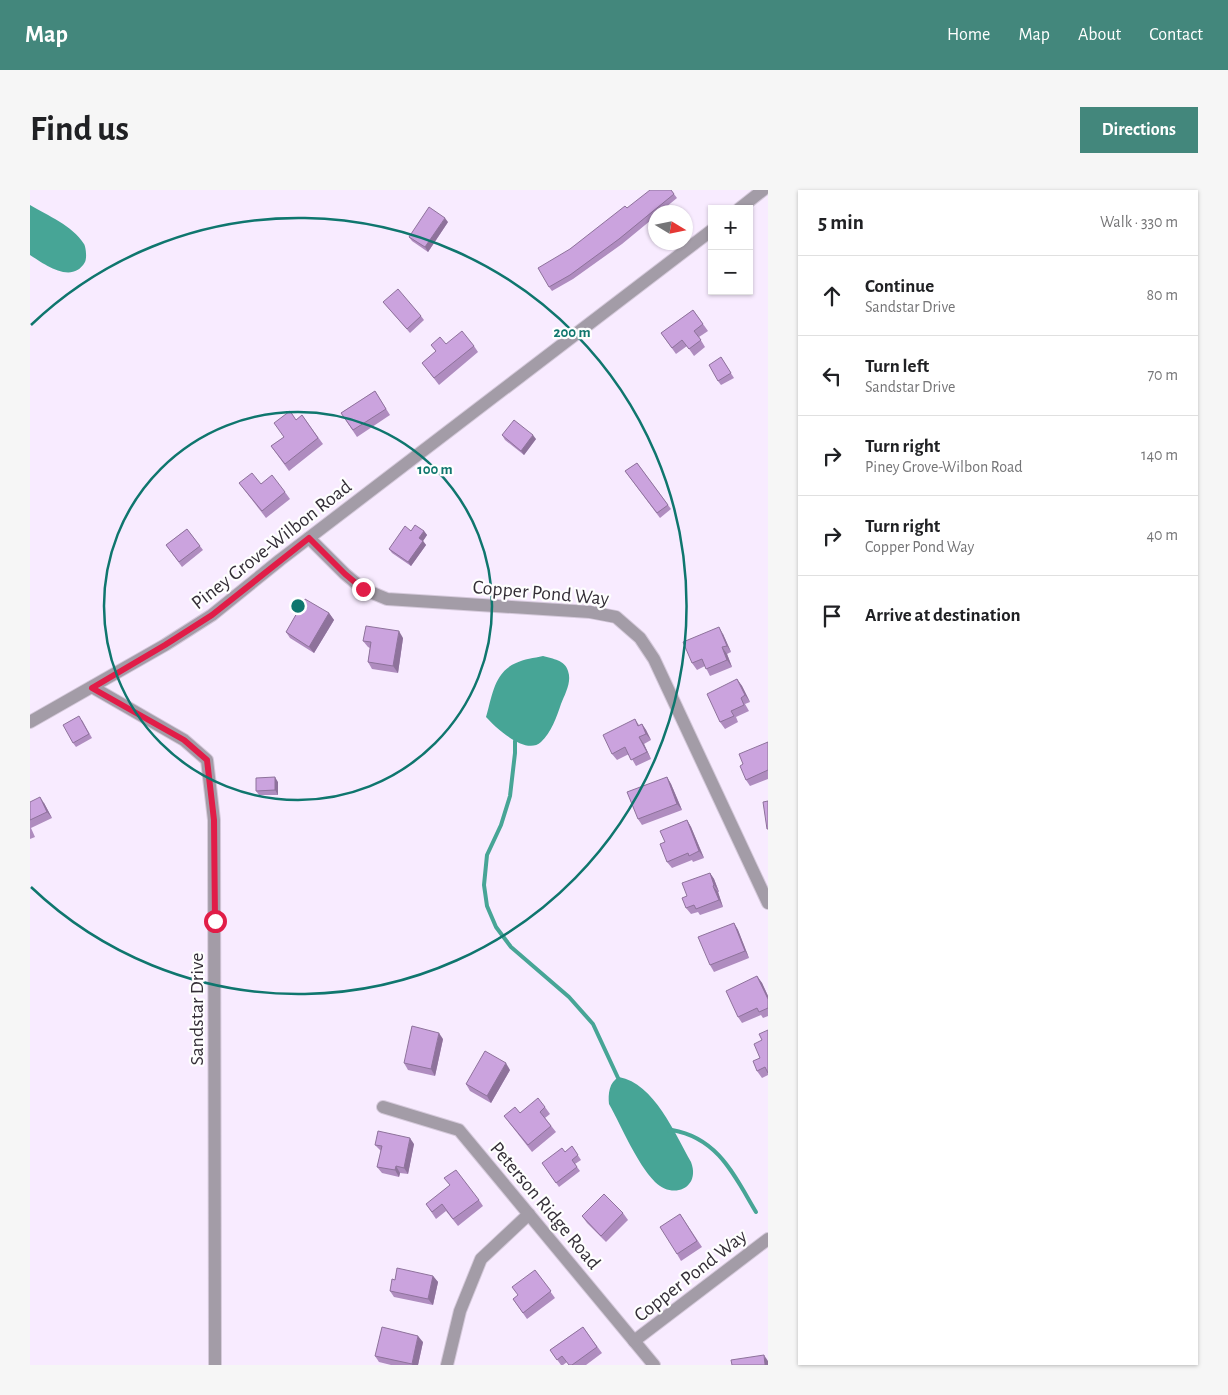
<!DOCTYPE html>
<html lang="en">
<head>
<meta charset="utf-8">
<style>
  :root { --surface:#fff; --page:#f6f6f6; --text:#202124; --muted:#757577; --line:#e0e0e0; --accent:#43877c }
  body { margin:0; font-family:"Alegreya Sans",sans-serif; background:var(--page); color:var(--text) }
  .controls { position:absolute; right:15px; top:15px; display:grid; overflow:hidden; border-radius:0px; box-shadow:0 1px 4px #0004 }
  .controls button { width:45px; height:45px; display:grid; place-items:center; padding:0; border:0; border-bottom:1px solid var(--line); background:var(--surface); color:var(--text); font:25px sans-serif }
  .compass { position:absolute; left:618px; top:15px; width:45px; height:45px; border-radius:50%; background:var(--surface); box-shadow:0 1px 4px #0004; rotate:100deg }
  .stop { position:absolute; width:15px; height:15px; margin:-11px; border:4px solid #e11d48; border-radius:50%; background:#fff }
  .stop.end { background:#e11d48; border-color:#fff; box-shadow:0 1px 5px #0008 }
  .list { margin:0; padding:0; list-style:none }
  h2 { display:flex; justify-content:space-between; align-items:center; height:65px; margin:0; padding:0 20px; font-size:21px }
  h2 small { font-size:16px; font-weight:400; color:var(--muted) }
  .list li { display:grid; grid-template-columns:32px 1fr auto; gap:15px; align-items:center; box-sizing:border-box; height:80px; padding:0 20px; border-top:1px solid var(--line) }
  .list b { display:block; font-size:19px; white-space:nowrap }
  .list p { margin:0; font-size:16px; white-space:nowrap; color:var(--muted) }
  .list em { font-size:16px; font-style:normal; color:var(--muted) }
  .icon { flex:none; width:28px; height:28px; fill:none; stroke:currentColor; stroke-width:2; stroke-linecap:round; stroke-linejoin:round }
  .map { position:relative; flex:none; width:738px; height:1175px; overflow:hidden; border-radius:0px }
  header { display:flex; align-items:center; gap:30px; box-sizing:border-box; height:70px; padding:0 25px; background:var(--accent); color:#fff }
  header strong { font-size:24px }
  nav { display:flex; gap:28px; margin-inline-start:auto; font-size:18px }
  .intro { display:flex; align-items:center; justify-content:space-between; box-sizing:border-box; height:120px; padding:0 30px }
  h1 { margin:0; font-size:35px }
  .button { padding:12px 22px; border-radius:0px; background:var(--accent); color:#fff; font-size:18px; font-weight:700 }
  main { display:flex; gap:30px; padding:0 30px }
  aside { flex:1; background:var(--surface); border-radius:0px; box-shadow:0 1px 4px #0004 }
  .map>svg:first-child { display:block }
  .water { fill:#47a596 }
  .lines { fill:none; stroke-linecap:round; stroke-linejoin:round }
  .stream { stroke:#47a596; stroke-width:4 }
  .minor-casing { stroke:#d5c9db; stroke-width:14 }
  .tertiary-casing { stroke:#d5c9db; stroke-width:14 }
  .minor { stroke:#a39ca7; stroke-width:12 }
  .tertiary { stroke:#a39ca7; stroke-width:12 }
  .wall { fill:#af8cbf }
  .shaded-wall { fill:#8e729b }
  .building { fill:#cba3de; stroke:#8e729b }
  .route { stroke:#e11d48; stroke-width:6 }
  .ring { fill:none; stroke:#0f766e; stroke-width:2.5 }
  .labels { text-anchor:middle; stroke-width:4.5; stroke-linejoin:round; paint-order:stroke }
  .street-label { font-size:20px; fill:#342e37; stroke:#fefefe }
  .centre { fill:#0f766e; stroke:#fefefe; stroke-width:2.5 }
  .ring-label { font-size:15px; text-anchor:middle; font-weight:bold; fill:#0f766e; stroke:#fefefe; stroke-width:4.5; stroke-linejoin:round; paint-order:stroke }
</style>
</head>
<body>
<header>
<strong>Map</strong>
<nav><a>Home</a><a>Map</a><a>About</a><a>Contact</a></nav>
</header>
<div class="intro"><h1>Find us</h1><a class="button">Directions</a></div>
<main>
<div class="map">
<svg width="738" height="1175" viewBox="0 0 738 1175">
  <rect width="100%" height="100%" fill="#f8ebff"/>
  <g class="water">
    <path d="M0 15C18 26 42 35 54 54 56 57 57 68 55 72 42 95 14 74 0 65Z"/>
    <path d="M513 466C523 469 535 470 538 481 542 492 535 504 531 514 527 526 521 543 511 552 496 566 466 538 456 527 462 507 464 482 486 473 494 469 504 468 513 466Z"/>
    <path d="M589 887C624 893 645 944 661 972 671 998 643 1010 625 992 606 972 593 939 579 914 578 904 579 892 589 887Z"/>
  </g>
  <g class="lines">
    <g class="stream">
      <path d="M485 551V563L480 606 471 635 457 665 454 695 457 716 466 737 481 757 539 807 563 834 589 890"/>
      <path d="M639 941 642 940C688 948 704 985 726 1022"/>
    </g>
    <defs>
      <g id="minor">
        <path d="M279 348 315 384 333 399 357 409 560 422 586 427 610 448 624 469 738 713"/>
        <path d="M62 497 154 550 177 570 184 630 185 1175"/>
        <path d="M353 917 429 940 624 1175"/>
        <path d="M604 1151 738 1049"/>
        <path d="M417 1175 430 1121 451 1069 499 1024"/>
      </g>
      <g id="tertiary">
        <path d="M709 19 733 0"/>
        <path d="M0 532 135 455 182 425 250 370 682 40"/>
      </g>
    </defs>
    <use href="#minor" class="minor-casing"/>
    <use href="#tertiary" class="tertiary-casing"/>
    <use href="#minor" class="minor"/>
    <use href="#tertiary" class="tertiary"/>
  </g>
  <g class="wall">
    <path d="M641 0 647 8 630 22H626V26L592 54 543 89 522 101 519 97 540 59 597 18Z"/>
    <path d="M418 32 398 62 382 51 379 47Z"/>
    <path d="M353 112 391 126 394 130 380 143Z"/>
    <path d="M663 120 678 141 669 147 675 157 664 166 657 156 646 164 631 143Z"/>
    <path d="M416 154 444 156 448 162 409 195 392 173 406 161 401 155Z"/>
    <path d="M691 167 704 188 691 195 688 191Z"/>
    <path d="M345 201 360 225 327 247 311 223Z"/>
    <path d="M272 225 293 254 259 281 241 256 254 247 266 230Z"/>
    <path d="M472 245 506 249 494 265 475 250Z"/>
    <path d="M607 273 641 319 630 328 595 281Z"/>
    <path d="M209 293 231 294 255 302 260 309 236 328Z"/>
    <path d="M157 339 173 360 152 377 136 355Z"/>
    <path d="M381 341H394L397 345 393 351 396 355 381 376 362 363 359 359Z"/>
    <path d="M299 423 304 430 284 463 260 448 256 442Z"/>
    <path d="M693 444 701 462 697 464 702 477 680 486 675 476 667 480 662 473Z"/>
    <path d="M373 448 368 483 342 479 338 472 340 458 338 457 333 451Z"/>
    <path d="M707 489 712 496 720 512 715 514 719 521 706 527 708 532 695 539 690 532Z"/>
    <path d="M605 529 609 535 612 534 616 540 621 550 614 554 621 569 606 576 599 564 587 570 582 564Z"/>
    <path d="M52 530 62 548 46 557 43 553Z"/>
    <path d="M738 552V589L720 596 716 590 713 574Z"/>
    <path d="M637 587 641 594 652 620 612 635 608 629Z"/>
    <path d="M248 592V605H229L226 601Z"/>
    <path d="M0 612 14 613 22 628 1 638 5 647 0 649Z"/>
    <path d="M657 630 661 637 674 668 663 672 662 670 642 678 637 672 635 652Z"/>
    <path d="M680 683 684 689 689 702H688L693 717 670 725 668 722 661 724 656 718Z"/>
    <path d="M704 733 708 740 719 768 684 782 680 775Z"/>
    <path d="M727 786 732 793 738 806V826L733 828 731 825 712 833 708 827Z"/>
    <path d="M738 840V885L732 888 727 881 730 868 732 850Z"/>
    <path d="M413 849 405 886 378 880 374 873Z"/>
    <path d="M480 880 461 913 440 901 436 894Z"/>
    <path d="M515 917 520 924 515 928 526 942 502 962 474 926Z"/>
    <path d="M384 954 378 984 370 983 369 987 352 983 347 977 351 961 345 955Z"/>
    <path d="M542 956 551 970 545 974 550 981 529 997 512 973 535 962Z"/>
    <path d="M449 1010 453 1016 428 1036 416 1021 406 1029 396 1014Z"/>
    <path d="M593 1023 598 1030 576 1052 557 1033 552 1026Z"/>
    <path d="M650 1024 672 1057 651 1071 647 1064Z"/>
    <path d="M505 1080 525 1108 497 1129 483 1109 488 1106Z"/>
    <path d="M403 1086 408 1092 403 1115 364 1107 360 1101 365 1090Z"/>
    <path d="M553 1137 572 1163 556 1175H539L537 1172 533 1175H531L520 1160Z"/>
    <path d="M393 1152 388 1175H361L349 1172 345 1166Z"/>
  </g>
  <g class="shaded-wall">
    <path d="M415 28 418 32 398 62 395 57Z"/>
    <path d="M503 245 506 249 494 265 491 261Z"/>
    <path d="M394 341 397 345 393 351 396 355 381 376 378 372 389 348Z"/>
    <path d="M299 423 304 430 284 463 279 457Z"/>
    <path d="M689 437 693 444 701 462 697 456Z"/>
    <path d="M369 441 373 448 368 483 363 476Z"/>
    <path d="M692 457 697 464 702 477 697 470Z"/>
    <path d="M707 489 712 496 720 512 715 505Z"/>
    <path d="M612 534 616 540 621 550 616 544Z"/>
    <path d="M609 547 614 554 621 569 617 562Z"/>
    <path d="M245 587 248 592V605L245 600Z"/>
    <path d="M637 587 641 594 652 620 647 614Z"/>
    <path d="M10 607 14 613 22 628 17 622Z"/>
    <path d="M657 630 661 637 674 668 669 661Z"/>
    <path d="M680 683 684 689 689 702 684 695Z"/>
    <path d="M683 696 688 702 693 717 689 710Z"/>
    <path d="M704 733 708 740 719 768 715 761Z"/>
    <path d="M727 786 732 793 738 806V809Z"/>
    <path d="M409 843 413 849 405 886 401 879Z"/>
    <path d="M476 873 480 880 461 913 457 906Z"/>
    <path d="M380 948 384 954 378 984 374 978Z"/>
    <path d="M366 976 370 983 369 987 365 980Z"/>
    <path d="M403 1086 408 1092 403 1115 398 1109Z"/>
    <path d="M388 1146 393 1152 388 1175H382Z"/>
    <path d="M734 1165 738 1171V1175H735Z"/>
  </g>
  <g class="building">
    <path d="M620 0H641L644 4 589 49 540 85 519 97 508 78 540 59 595 16 597 18Z"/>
    <path d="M399 17 415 28 395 57 379 47Z"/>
    <path d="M368 99 391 126 377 139 353 112Z"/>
    <path d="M663 120 673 134 664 141 671 150 659 159 652 150 642 158 631 143Z"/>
    <path d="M432 141 444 156 404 188 392 173 406 161 401 155 410 147 416 154Z"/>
    <path d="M691 167 701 183 688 191 679 175Z"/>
    <path d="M345 201 356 219 323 240 311 223Z"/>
    <path d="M260 221 266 230 272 225 288 248 255 274 241 256 254 247 244 233Z"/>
    <path d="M484 230 503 245 491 261 472 245Z"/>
    <path d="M607 273 638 315 627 323 595 281Z"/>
    <path d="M222 283 231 294 242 285 255 302 232 321 209 293Z"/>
    <path d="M385 335 394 341 389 348 393 351 378 372 359 359 375 336 381 341Z"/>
    <path d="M157 339 170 356 149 372 136 355Z"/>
    <path d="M275 409 299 423 279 457 256 442Z"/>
    <path d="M336 436 369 441 363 476 338 472 341 452 333 451Z"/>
    <path d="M689 437 697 456 692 457 697 470 676 479 672 469 662 473 653 452Z"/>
    <path d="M707 489 715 505 711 508 714 515 701 521 704 526 690 532 677 504Z"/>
    <path d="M49 526 59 544 43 553 33 535Z"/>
    <path d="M605 529 608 536 612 534 616 544 609 547 617 562 601 570 595 557 582 564 573 545Z"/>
    <path d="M738 552V580L716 590 710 576 713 574 709 564Z"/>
    <path d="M245 587V600L226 601V588Z"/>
    <path d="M637 587 647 614 608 629 597 602Z"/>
    <path d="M10 607 17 622 0 630V612Z"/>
    <path d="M738 611V639H737L733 612Z"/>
    <path d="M657 630 669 661 659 666 658 663 637 672 630 654 635 652 630 641Z"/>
    <path d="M680 683 684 695 683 696 689 710 666 719 664 715 656 718 652 708 657 706 652 693Z"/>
    <path d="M704 733 715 761 680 775 668 747Z"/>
    <path d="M727 786 738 809V818L729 822 727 818 708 827 696 801Z"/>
    <path d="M382 836 409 843 401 879 374 873Z"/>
    <path d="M738 840V883L735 877 727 881 723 871 730 868 724 854 732 850 729 844Z"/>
    <path d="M455 861 476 873 457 906 436 894Z"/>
    <path d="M508 908 515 917 510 922 521 936 498 955 474 926 485 917 490 923Z"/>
    <path d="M348 941 380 948 374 978 366 976 365 980 347 977 352 956 345 955Z"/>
    <path d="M542 956 548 965 542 970 547 977 526 993 512 973 532 958 535 962Z"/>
    <path d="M426 980 449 1010 423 1029 412 1014 402 1022 396 1014 420 995 414 988Z"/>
    <path d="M574 1004 593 1023 571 1046 552 1026Z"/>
    <path d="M650 1024 667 1051 647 1064 630 1037Z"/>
    <path d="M367 1078 403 1086 398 1109 360 1101 362 1089 365 1090Z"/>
    <path d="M505 1080 521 1101 493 1123 483 1109 488 1105 482 1097Z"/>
    <path d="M352 1137 388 1146 382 1174 345 1166Z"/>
    <path d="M553 1137 567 1157 542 1175H539L532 1166 527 1170 520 1160Z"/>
    <path d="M734 1165 735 1175H702L701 1170Z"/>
  </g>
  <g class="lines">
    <path class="route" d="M185 731 184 630 177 570 154 550 62 498 135 455 182 425 279 348 315 384 333 399"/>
  </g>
  <g class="ring">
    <circle cx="268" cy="416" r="194"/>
    <path d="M1 135A388 388 0 1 1 1 697"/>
  </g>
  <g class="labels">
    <g class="street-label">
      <text transform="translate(241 354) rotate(-38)" y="7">Piney Grove-Wilbon Road</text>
      <text transform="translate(511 402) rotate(5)" y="7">Copper Pond Way</text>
      <text transform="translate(166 819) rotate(-90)" y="7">Sandstar Drive</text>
      <text transform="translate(516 1015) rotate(50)" y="7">Peterson Ridge Road</text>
      <text transform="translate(660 1085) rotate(-38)" y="7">Copper Pond Way</text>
    </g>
  </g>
  <circle cx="268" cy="416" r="8" class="centre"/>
  <g class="ring-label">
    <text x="542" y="147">200 m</text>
    <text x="405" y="284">100 m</text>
  </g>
</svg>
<div class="controls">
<button>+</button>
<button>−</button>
</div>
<svg class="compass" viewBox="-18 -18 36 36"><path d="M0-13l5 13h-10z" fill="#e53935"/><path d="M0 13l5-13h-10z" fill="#757577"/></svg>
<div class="stop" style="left:185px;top:731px"></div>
<div class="stop end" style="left:333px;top:399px"></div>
</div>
<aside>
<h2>5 min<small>Walk · 330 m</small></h2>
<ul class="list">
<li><svg class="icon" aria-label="ahead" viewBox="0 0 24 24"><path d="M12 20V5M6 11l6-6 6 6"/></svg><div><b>Continue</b><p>Sandstar Drive</p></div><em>80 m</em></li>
<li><svg class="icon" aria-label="left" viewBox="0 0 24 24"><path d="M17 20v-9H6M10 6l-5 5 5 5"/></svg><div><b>Turn left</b><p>Sandstar Drive</p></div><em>70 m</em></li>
<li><svg class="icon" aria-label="right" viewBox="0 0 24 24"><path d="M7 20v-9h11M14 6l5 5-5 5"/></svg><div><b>Turn right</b><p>Piney Grove-Wilbon Road</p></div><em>140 m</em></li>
<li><svg class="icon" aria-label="right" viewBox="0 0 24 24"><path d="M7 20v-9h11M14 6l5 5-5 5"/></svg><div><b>Turn right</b><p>Copper Pond Way</p></div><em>40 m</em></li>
<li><svg class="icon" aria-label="arrive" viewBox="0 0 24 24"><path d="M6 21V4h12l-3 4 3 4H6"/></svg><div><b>Arrive at destination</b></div></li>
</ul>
</aside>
</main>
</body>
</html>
